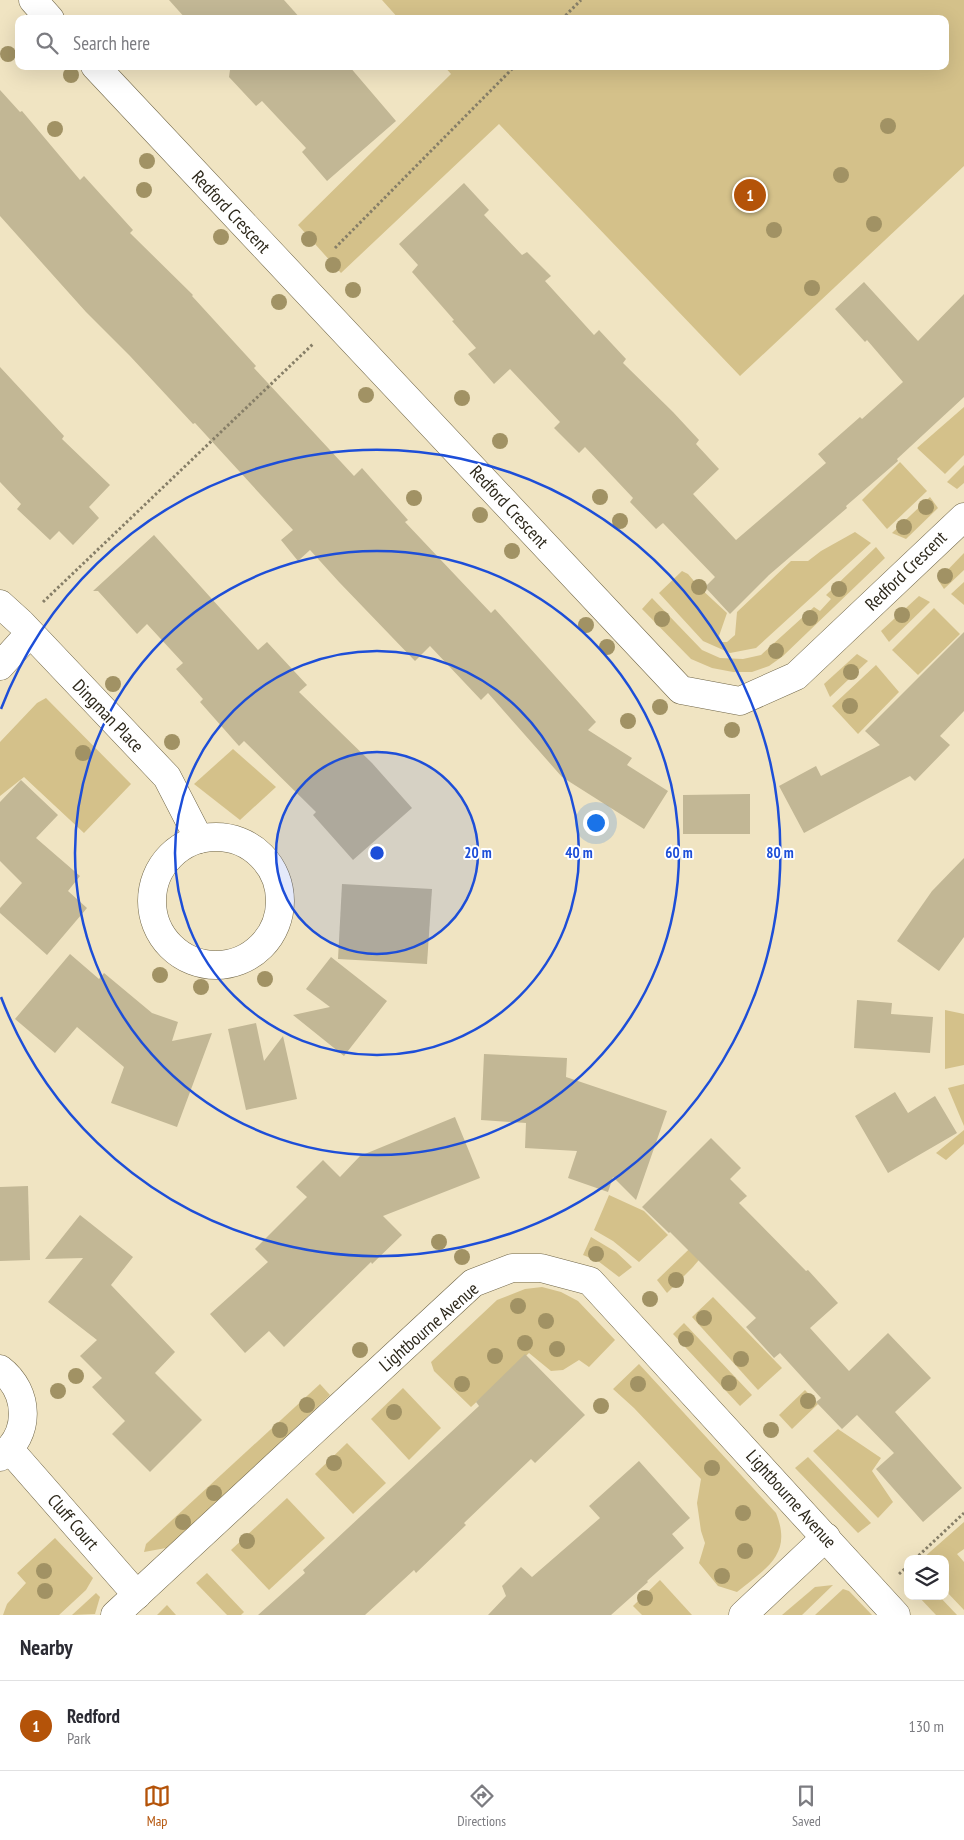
<!DOCTYPE html>
<html lang="en">
<head>
<meta charset="utf-8">
<style>
  :root { --surface:#fff; --page:#f2f2f3; --text:#2b2b33; --muted:#7c7c81; --line:#e1e1e2; --accent:#b45309 }
  body { margin:0; font-family:"PT Sans Narrow",sans-serif; background:var(--page); color:var(--text) }
  .controls { position:absolute; right:15px; bottom:15px; display:grid; overflow:hidden; border-radius:10px; box-shadow:0 5px 20px #0002 }
  .controls button { width:45px; height:45px; display:grid; place-items:center; padding:0; border:0; border-bottom:1px solid var(--line); background:var(--surface); color:var(--text); font:25px sans-serif }
  .you { position:absolute; left:595px; top:822px; width:18px; height:18px; margin:-12px; border:4px solid #fff; border-radius:50%; background:#1a73e8; box-shadow:0 0 0 8px #1a73e833 }
  .badge { display:grid; place-items:center; width:32px; height:32px; border-radius:50%; background:var(--accent); color:#fff; font-size:16px; font-weight:700 }
  .pin { position:absolute; translate:-50% -50%; border:2px solid #fff; box-shadow:0 1px 5px #0006 }
  .list { margin:0; padding:0; list-style:none }
  h2 { display:flex; justify-content:space-between; align-items:center; height:65px; margin:0; padding:0 20px; font-size:21px }
  h2 small { font-size:16px; font-weight:400; color:var(--muted) }
  .list li { display:grid; grid-template-columns:32px 1fr auto; gap:15px; align-items:center; box-sizing:border-box; height:90px; padding:0 20px; border-top:1px solid var(--line) }
  .list b { display:block; font-size:19px; white-space:nowrap }
  .list p { margin:0; font-size:16px; white-space:nowrap; color:var(--muted) }
  .list em { font-size:16px; font-style:normal; color:var(--muted) }
  .icon { flex:none; width:28px; height:28px; fill:none; stroke:currentColor; stroke-width:2; stroke-linecap:round; stroke-linejoin:round }
  .map { position:relative; flex:none; width:964px; height:1615px; overflow:hidden }
  .search { position:absolute; background:var(--surface); box-shadow:0 5px 20px #0002; left:15px; right:15px; top:15px; height:55px; display:flex; align-items:center; gap:12px; box-sizing:border-box; padding:0 18px; border-radius:10px; color:var(--muted); font-size:19px }
  .sheet { height:155px; background:var(--surface) }
  nav { display:flex; justify-content:space-around; align-items:center; box-sizing:border-box; height:70px; border-top:1px solid var(--line); background:var(--surface); font-size:14px; color:var(--muted) }
  nav a { display:grid; justify-items:center; gap:2px }
  nav .on { color:var(--accent) }
  .map>svg:first-child { display:block }
  .green { fill:#d4c18a }
  .building { fill:#c2b795 }
  .lines { fill:none; stroke-linecap:round; stroke-linejoin:round }
  .minor-casing { stroke:#6f6547; stroke-width:29 }
  .path { stroke:#867e67; stroke-width:3; stroke-dasharray:2.5 2.5; stroke-linecap:butt }
  .minor { stroke:#fff; stroke-width:28 }
  .tree { fill:#a19264 }
  .ring { fill:none; stroke:#1d4ed8; stroke-width:2.5 }
  .labels { text-anchor:middle; stroke-width:4; stroke-linejoin:round; paint-order:stroke }
  .street-label { font-size:18px; fill:#2d281b; stroke:#fff }
  .centre { fill:#1d4ed8; stroke:#fff; stroke-width:2.5 }
  .ring-label { font-size:15px; text-anchor:middle; font-weight:bold; fill:#1d4ed8; stroke:#fff; stroke-width:4; stroke-linejoin:round; paint-order:stroke }
</style>
</head>
<body>
<div class="map">
<svg width="964" height="1615" viewBox="0 0 964 1615">
  <rect width="100%" height="100%" fill="#f0e4c2"/>
  <g class="green">
    <path d="M382 0H964V166L740 376 499 124 341 273 298 225 451 74 444 66H945V19H399Z"/>
    <path d="M964 407V455L945 474 917 448Z"/>
    <path d="M900 462 927 491 887 529 862 500Z"/>
    <path d="M964 465V483L957 489 947 482Z"/>
    <path d="M930 497 938 508 906 539 892 533Z"/>
    <path d="M855 532 871 543 756 648 730 653 703 641 659 593 682 571 688 574 699 587 727 613 719 636 722 642H727L735 635 737 612 791 561H808L821 551Z"/>
    <path d="M876 547 885 558 783 656 769 666 752 672H733L712 668 691 659 642 609 652 598 702 650 720 658 743 659 761 655 814 607 820 611 831 599 826 595Z"/>
    <path d="M964 553V570L944 589 938 580Z"/>
    <path d="M964 582V605L951 594Z"/>
    <path d="M919 596 930 602 889 642 881 631Z"/>
    <path d="M934 608 960 634 918 675 892 650Z"/>
    <path d="M857 654 868 661 830 697 824 684Z"/>
    <path d="M876 665 899 692 858 734 832 706Z"/>
    <path d="M46 698 131 784 84 833 24 777 0 796V742L37 703Z"/>
    <path d="M233 749 276 787 240 820 194 784Z"/>
    <path d="M945 1010 964 1014V1065L945 1069Z"/>
    <path d="M964 1084V1126L948 1088Z"/>
    <path d="M964 1130V1144L946 1160 936 1153Z"/>
    <path d="M609 1195 644 1211 668 1235 639 1262 613 1241 594 1230Z"/>
    <path d="M708 1231 717 1239 692 1268 667 1293 657 1280Z"/>
    <path d="M591 1237 616 1252 632 1267 619 1277 598 1261 583 1255Z"/>
    <path d="M542 1287 561 1292 578 1301 615 1340 589 1367 579 1360 563 1370 551 1371 529 1353 471 1407 434 1371 431 1362 497 1300 525 1289Z"/>
    <path d="M713 1297 782 1368 758 1390 692 1317Z"/>
    <path d="M684 1323 752 1395 740 1406 673 1334Z"/>
    <path d="M639 1364 776 1513C793 1555 766 1568 737 1592L718 1586 699 1563 705 1543 701 1531 697 1503 701 1479 634 1408 613 1389Z"/>
    <path d="M320 1384 330 1395 180 1537 166 1548 144 1552 146 1544Z"/>
    <path d="M403 1388 441 1428 409 1460 371 1419Z"/>
    <path d="M805 1390 818 1404 792 1429 779 1415Z"/>
    <path d="M838 1429 881 1458 872 1471 893 1502 878 1518 813 1451Z"/>
    <path d="M347 1443 386 1483 353 1514 315 1474Z"/>
    <path d="M808 1457 871 1523 858 1533 795 1468Z"/>
    <path d="M287 1498 325 1538 269 1590 231 1550Z"/>
    <path d="M964 1522V1549L957 1554 964 1562V1610L945 1590V1559H922Z"/>
    <path d="M55 1538 93 1578 86 1590 59 1615H3L7 1604 26 1583 17 1573Z"/>
    <path d="M207 1573 244 1612 241 1615H227L196 1583Z"/>
    <path d="M660 1580 692 1615H642L633 1606Z"/>
    <path d="M833 1585 802 1615H782L815 1587Z"/>
    <path d="M843 1589 849 1591 872 1615H815Z"/>
    <path d="M96 1593 100 1597 95 1614 72 1615Z"/>
    <path d="M918 1596H939L957 1615H936Z"/>
    <path d="M167 1605 176 1615H157Z"/>
  </g>
  <g class="building">
    <path d="M169 0H284L301 19H186Z"/>
    <path d="M227 66H345L347 68 349 66 396 121 327 181 302 152 306 148 262 101 256 106 229 77 230 70Z"/>
    <path d="M0 90 20 112 22 111 80 180 84 176 133 230 130 233 193 295 192 296 256 366 254 368 354 476 362 468 408 520 405 522 491 613 495 609 538 657 596 722 588 730 632 758 627 765 668 791 644 829 562 777 488 693 481 700 430 646 415 661 339 582 310 550 298 561 281 540 293 530 195 423 193 424 130 356 86 312 0 216Z"/>
    <path d="M464 183 489 210 484 215 522 255 527 252 551 276 545 281 594 335 599 330 626 359 623 363 673 412 699 440 696 444 719 469 693 494 736 540 826 463 818 454 860 417 862 419 903 382 867 340 865 342 835 309 864 282 918 341 964 294V397L897 459 898 461 846 506 847 508 769 575 730 614 705 587 715 577 663 523 656 529 630 502 633 498 585 447 579 453 554 428 560 422 510 369 494 384 468 354 476 348 452 321 454 320 412 272 418 265 399 244Z"/>
    <path d="M0 367 64 436 62 439 110 485 89 507 99 518 73 545 59 531 50 540 17 509 21 504 0 482Z"/>
    <path d="M154 535 258 650 267 642 307 685 299 692 372 763 412 808 353 860 313 815 316 812 244 741 239 746 200 702 203 699 176 669 183 663 147 624 137 634 98 591H93Z"/>
    <path d="M964 632V711L940 736 950 745 915 781 910 776 804 833 779 786 816 766 821 776 880 745 865 731Z"/>
    <path d="M21 780 58 815 36 838 80 876 68 891 87 908 47 955 0 913V908L22 883 0 861V802Z"/>
    <path d="M750 794V834H683V795Z"/>
    <path d="M964 858V937L939 971 897 941 932 891Z"/>
    <path d="M342 884 432 889 427 964 338 959Z"/>
    <path d="M70 954 99 979 104 973 152 1013 178 1022 172 1041 212 1033 177 1127 111 1103 124 1067 77 1027 55 1053 15 1019Z"/>
    <path d="M331 957 387 1001 344 1056 293 1015 330 1007 306 989Z"/>
    <path d="M857 1000 892 1003 891 1014 933 1017 930 1053 854 1048Z"/>
    <path d="M256 1023 264 1061 283 1036 297 1099 246 1110 228 1029Z"/>
    <path d="M484 1054 567 1058 566 1077 667 1111 636 1200 613 1177 608 1192 568 1178 577 1151 525 1148 526 1123 481 1120Z"/>
    <path d="M895 1092 908 1113 935 1096 957 1133 888 1173 855 1116Z"/>
    <path d="M455 1117 480 1178 383 1216 402 1235 372 1264 371 1262 284 1347 269 1331 245 1353 210 1314 268 1262 255 1249 307 1197 296 1187 323 1160 340 1177 360 1156Z"/>
    <path d="M711 1138 741 1168 730 1179 747 1196 739 1203 806 1271 808 1270 838 1303 810 1328 849 1371 888 1333 931 1378 895 1412 962 1488 923 1522 876 1469 894 1453 857 1415 842 1429 816 1402 821 1398 780 1353 774 1358 746 1327 756 1318 670 1232 669 1233 642 1207Z"/>
    <path d="M28 1186 30 1260 0 1261V1187Z"/>
    <path d="M80 1215 133 1257 111 1285 175 1352 155 1373 202 1420 150 1472 112 1434 125 1421 92 1387 102 1378 80 1356 97 1340 48 1302 83 1258 45 1259Z"/>
    <path d="M525 1354 585 1415 535 1463 531 1459 464 1523 466 1525 416 1573 414 1570 365 1615H258L305 1573 303 1570 479 1406 476 1402Z"/>
    <path d="M639 1461 690 1518 672 1534 684 1548 647 1581 648 1582 611 1615H488L506 1596 502 1586 521 1567 532 1577 600 1518 589 1506Z"/>
  </g>
  <g class="lines">
    <defs>
      <g id="minor">
        <path d="M33 0 50 19"/>
        <path d="M95 66 681 690 740 701 796 676 964 517"/>
        <path d="M0 604 21 623 167 777 199 839"/>
        <path d="M0 666 29 634"/>
        <circle cx="216" cy="901" r="64"/>
        <path d="M0 1369C30 1392 31 1435 0 1457"/>
        <path d="M10 1450 137 1595"/>
        <path d="M115 1615 473 1283 512 1268H541L590 1281 896 1615"/>
        <path d="M743 1615 826 1537"/>
      </g>
    </defs>
    <use href="#minor" class="minor-casing"/>
    <g class="path">
      <path d="M562 19 581 0"/>
      <path d="M335 248 515 66"/>
      <path d="M43 602 313 344"/>
      <path d="M915 1559 964 1513"/>
      <path d="M899 1574 908 1566"/>
    </g>
    <use href="#minor" class="minor"/>
  </g>
  <g class="tree">
    <circle cx="8" cy="54" r="8"/>
    <circle cx="71" cy="75" r="8"/>
    <circle cx="888" cy="126" r="8"/>
    <circle cx="55" cy="129" r="8"/>
    <circle cx="147" cy="161" r="8"/>
    <circle cx="841" cy="175" r="8"/>
    <circle cx="144" cy="190" r="8"/>
    <circle cx="874" cy="224" r="8"/>
    <circle cx="774" cy="230" r="8"/>
    <circle cx="221" cy="237" r="8"/>
    <circle cx="309" cy="239" r="8"/>
    <circle cx="333" cy="265" r="8"/>
    <circle cx="812" cy="288" r="8"/>
    <circle cx="353" cy="290" r="8"/>
    <circle cx="279" cy="302" r="8"/>
    <circle cx="366" cy="395" r="8"/>
    <circle cx="462" cy="398" r="8"/>
    <circle cx="500" cy="441" r="8"/>
    <circle cx="600" cy="497" r="8"/>
    <circle cx="414" cy="498" r="8"/>
    <circle cx="926" cy="507" r="8"/>
    <circle cx="480" cy="515" r="8"/>
    <circle cx="620" cy="521" r="8"/>
    <circle cx="904" cy="527" r="8"/>
    <circle cx="512" cy="551" r="8"/>
    <circle cx="945" cy="576" r="8"/>
    <circle cx="699" cy="587" r="8"/>
    <circle cx="839" cy="589" r="8"/>
    <circle cx="902" cy="615" r="8"/>
    <circle cx="810" cy="618" r="8"/>
    <circle cx="662" cy="619" r="8"/>
    <circle cx="586" cy="625" r="8"/>
    <circle cx="607" cy="647" r="8"/>
    <circle cx="776" cy="651" r="8"/>
    <circle cx="851" cy="672" r="8"/>
    <circle cx="113" cy="684" r="8"/>
    <circle cx="850" cy="706" r="8"/>
    <circle cx="660" cy="707" r="8"/>
    <circle cx="628" cy="721" r="8"/>
    <circle cx="732" cy="730" r="8"/>
    <circle cx="172" cy="742" r="8"/>
    <circle cx="83" cy="753" r="8"/>
    <circle cx="160" cy="975" r="8"/>
    <circle cx="265" cy="979" r="8"/>
    <circle cx="201" cy="987" r="8"/>
    <circle cx="439" cy="1242" r="8"/>
    <circle cx="596" cy="1254" r="8"/>
    <circle cx="462" cy="1257" r="8"/>
    <circle cx="676" cy="1280" r="8"/>
    <circle cx="650" cy="1299" r="8"/>
    <circle cx="518" cy="1306" r="8"/>
    <circle cx="704" cy="1318" r="8"/>
    <circle cx="546" cy="1321" r="8"/>
    <circle cx="686" cy="1339" r="8"/>
    <circle cx="525" cy="1343" r="8"/>
    <circle cx="557" cy="1349" r="8"/>
    <circle cx="360" cy="1350" r="8"/>
    <circle cx="495" cy="1356" r="8"/>
    <circle cx="741" cy="1359" r="8"/>
    <circle cx="76" cy="1376" r="8"/>
    <circle cx="729" cy="1383" r="8"/>
    <circle cx="462" cy="1384" r="8"/>
    <circle cx="638" cy="1384" r="8"/>
    <circle cx="58" cy="1391" r="8"/>
    <circle cx="808" cy="1401" r="8"/>
    <circle cx="307" cy="1405" r="8"/>
    <circle cx="601" cy="1406" r="8"/>
    <circle cx="394" cy="1412" r="8"/>
    <circle cx="280" cy="1430" r="8"/>
    <circle cx="771" cy="1430" r="8"/>
    <circle cx="334" cy="1463" r="8"/>
    <circle cx="712" cy="1468" r="8"/>
    <circle cx="214" cy="1493" r="8"/>
    <circle cx="743" cy="1513" r="8"/>
    <circle cx="183" cy="1522" r="8"/>
    <circle cx="247" cy="1541" r="8"/>
    <circle cx="745" cy="1551" r="8"/>
    <circle cx="44" cy="1571" r="8"/>
    <circle cx="722" cy="1576" r="8"/>
    <circle cx="45" cy="1591" r="8"/>
    <circle cx="645" cy="1598" r="8"/>
  </g>
  <circle cx="377" cy="853" r="101" fill="#1d4ed8" fill-opacity=".12"/>
  <g class="ring">
    <circle cx="377" cy="853" r="101"/>
    <circle cx="377" cy="853" r="202"/>
    <circle cx="377" cy="853" r="302"/>
    <path d="M1 709A403 403 0 1 1 1 997"/>
  </g>
  <g class="labels">
    <g class="street-label">
      <text transform="translate(231 212) rotate(47)" y="6">Redford Crescent</text>
      <text transform="translate(509 507) rotate(47)" y="6">Redford Crescent</text>
      <text transform="translate(906 571) rotate(-44)" y="6">Redford Crescent</text>
      <text transform="translate(108 716) rotate(46)" y="6">Dingman Place</text>
      <text transform="translate(429 1327) rotate(-41)" y="6">Lightbourne Avenue</text>
      <text transform="translate(791 1499) rotate(48)" y="6">Lightbourne Avenue</text>
      <text transform="translate(73 1522) rotate(49)" y="6">Cluff Court</text>
    </g>
  </g>
  <circle cx="377" cy="853" r="8" class="centre"/>
  <g class="ring-label">
    <text x="478" y="858">20 m</text>
    <text x="579" y="858">40 m</text>
    <text x="679" y="858">60 m</text>
    <text x="780" y="858">80 m</text>
  </g>
</svg>
<div class="controls">
<button><svg class="icon" aria-label="layers" viewBox="0 0 24 24"><path d="M12 4l9 5-9 5-9-5zM3 14l9 5 9-5"/></svg></button>
</div>
<div class="you"></div>
<div class="pin badge" style="left:750px;top:195px">1</div>
<div class="search"><svg class="icon" aria-label="search" viewBox="0 0 24 24"><circle cx="10" cy="10" r="6"/><path d="M15 15l6 6"/></svg>Search here</div>
</div>
<section class="sheet">
<h2>Nearby<small></small></h2>
<ul class="list">
<li><span class="badge">1</span><div><b>Redford</b><p>Park</p></div><em>130 m</em></li>
</ul>
</section>
<nav>
<a class="on"><svg class="icon" aria-label="map" viewBox="0 0 24 24"><path d="M3 6l6-2 6 2 6-2v14l-6 2-6-2-6 2zM9 4v14M15 6v14"/></svg>Map</a>
<a><svg class="icon" aria-label="directions" viewBox="0 0 24 24"><path d="M12 3l9 9-9 9-9-9zM9 14v-3h6M13 9l2 2-2 2"/></svg>Directions</a>
<a><svg class="icon" aria-label="saved" viewBox="0 0 24 24"><path d="M7 4h10v16l-5-4-5 4z"/></svg>Saved</a>
</nav>
</body>
</html>
